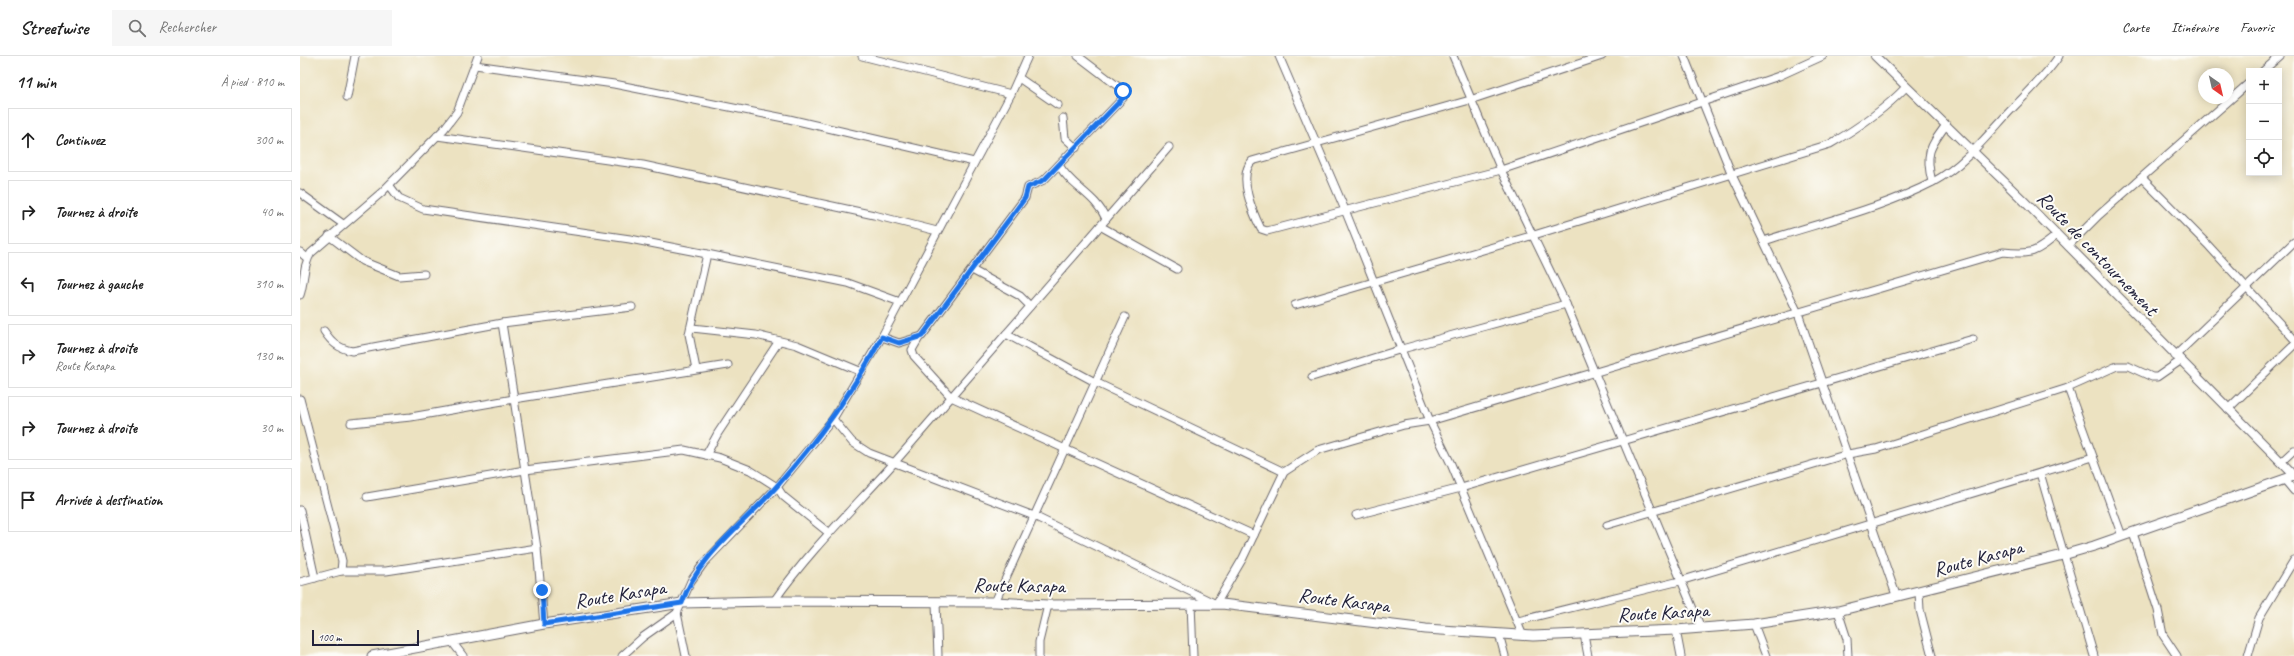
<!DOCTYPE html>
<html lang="fr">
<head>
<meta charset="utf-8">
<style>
  :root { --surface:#fff; --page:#f6f6f6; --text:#222; --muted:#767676; --line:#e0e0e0 }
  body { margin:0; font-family:Caveat,sans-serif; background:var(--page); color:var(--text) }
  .controls { position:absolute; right:12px; top:12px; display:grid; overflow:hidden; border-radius:0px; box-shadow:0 2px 10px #0003 }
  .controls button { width:36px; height:36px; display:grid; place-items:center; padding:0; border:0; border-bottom:1px solid var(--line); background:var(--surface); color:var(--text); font:20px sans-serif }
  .compass { position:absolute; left:1898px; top:12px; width:36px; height:36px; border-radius:50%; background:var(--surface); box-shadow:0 2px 10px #0003; rotate:146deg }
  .scale { position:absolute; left:12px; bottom:10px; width:107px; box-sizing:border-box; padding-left:4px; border:2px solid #22223b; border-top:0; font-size:11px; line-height:14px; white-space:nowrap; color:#22223b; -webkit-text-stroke:3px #fdfcf7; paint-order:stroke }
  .stop { position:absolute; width:12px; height:12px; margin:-9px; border:3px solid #1a73e8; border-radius:50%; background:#fff }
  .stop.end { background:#1a73e8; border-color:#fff; box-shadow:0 1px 4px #0008 }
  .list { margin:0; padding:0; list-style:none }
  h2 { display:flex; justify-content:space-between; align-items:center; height:52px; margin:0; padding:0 16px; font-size:17px }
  h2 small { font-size:13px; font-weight:400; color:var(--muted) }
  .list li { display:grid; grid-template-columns:26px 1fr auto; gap:12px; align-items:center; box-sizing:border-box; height:64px; margin:0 8px 8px; padding:0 8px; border:1px solid var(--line); border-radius:0px }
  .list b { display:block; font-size:15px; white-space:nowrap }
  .list p { margin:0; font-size:13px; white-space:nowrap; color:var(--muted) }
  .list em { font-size:13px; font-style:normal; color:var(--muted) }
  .icon { flex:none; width:22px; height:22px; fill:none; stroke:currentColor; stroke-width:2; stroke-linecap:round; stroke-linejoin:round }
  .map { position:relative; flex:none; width:1994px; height:600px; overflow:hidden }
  header { display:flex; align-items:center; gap:24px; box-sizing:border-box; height:56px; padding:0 20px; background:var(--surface); border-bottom:1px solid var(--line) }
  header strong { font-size:19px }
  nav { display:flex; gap:22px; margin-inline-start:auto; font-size:14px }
  .search { width:280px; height:36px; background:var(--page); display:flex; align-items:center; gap:10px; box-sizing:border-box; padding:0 14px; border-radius:0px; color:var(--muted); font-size:15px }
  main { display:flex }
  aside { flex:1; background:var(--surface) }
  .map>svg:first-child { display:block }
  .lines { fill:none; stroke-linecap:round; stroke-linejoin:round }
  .minor-casing { stroke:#69656a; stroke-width:9 }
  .tertiary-casing { stroke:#69656a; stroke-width:10 }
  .secondary-casing { stroke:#69656a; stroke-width:11 }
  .minor { stroke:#fff; stroke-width:7 }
  .tertiary { stroke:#fff; stroke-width:8 }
  .secondary { stroke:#fff; stroke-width:9 }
  .route { stroke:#1a73e8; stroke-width:5 }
  .labels { text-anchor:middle; stroke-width:4; stroke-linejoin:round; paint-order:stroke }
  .street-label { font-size:20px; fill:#22223b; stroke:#fdfcf7 }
</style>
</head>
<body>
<header>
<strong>Streetwise</strong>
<div class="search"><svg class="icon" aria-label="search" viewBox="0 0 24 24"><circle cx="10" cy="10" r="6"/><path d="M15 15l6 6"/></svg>Rechercher</div>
<nav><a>Carte</a><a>Itinéraire</a><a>Favoris</a></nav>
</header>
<main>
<aside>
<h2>11 min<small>À pied · 810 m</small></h2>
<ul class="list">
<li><svg class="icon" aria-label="ahead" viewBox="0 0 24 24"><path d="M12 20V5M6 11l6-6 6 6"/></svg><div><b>Continuez</b></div><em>300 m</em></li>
<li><svg class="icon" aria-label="right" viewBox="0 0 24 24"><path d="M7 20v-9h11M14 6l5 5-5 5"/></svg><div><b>Tournez à droite</b></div><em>40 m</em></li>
<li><svg class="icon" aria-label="left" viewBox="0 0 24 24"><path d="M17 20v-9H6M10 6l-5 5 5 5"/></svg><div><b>Tournez à gauche</b></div><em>310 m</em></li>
<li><svg class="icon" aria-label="right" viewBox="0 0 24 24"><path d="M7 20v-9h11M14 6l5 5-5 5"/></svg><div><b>Tournez à droite</b><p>Route Kasapa</p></div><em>130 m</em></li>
<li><svg class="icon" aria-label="right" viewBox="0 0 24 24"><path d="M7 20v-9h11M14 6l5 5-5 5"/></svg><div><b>Tournez à droite</b></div><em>30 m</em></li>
<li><svg class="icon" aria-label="arrive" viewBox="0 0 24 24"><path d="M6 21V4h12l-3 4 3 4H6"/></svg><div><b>Arrivée à destination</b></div></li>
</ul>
</aside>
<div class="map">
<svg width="1994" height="600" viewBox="0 0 1994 600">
  <rect width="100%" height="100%" fill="#fdfcf7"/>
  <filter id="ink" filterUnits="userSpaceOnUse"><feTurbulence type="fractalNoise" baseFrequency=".025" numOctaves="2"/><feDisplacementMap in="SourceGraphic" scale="8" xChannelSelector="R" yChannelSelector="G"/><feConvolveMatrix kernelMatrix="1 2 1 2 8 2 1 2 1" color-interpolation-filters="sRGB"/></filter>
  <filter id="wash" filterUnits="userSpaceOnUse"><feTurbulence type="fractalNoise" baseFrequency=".012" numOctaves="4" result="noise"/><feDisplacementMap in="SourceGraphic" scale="16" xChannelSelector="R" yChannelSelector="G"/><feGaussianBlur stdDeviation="0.9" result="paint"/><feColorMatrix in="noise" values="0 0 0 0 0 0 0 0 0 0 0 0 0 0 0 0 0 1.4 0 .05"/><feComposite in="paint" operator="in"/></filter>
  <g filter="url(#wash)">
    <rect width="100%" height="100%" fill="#ece2c1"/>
  </g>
  <g filter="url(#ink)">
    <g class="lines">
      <defs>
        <g id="minor">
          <path d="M562 0 711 38"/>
          <path d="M979 0 1045 154 1130 365 1151 408 1223 580"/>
          <path d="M1153 0 1201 114 1266 248 1401 572"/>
          <path d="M1302 0 1170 44 952 105C937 120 953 157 961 173L967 175 1201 114 1479 20 1523 0"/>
          <path d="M1384 0 1432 119 1498 257 1596 539"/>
          <path d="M175 9 314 28 489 63 674 106"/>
          <path d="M1963 15 1980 0"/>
          <path d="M719 22 758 49"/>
          <path d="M47 41 55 0"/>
          <path d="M763 62 765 82 776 92"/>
          <path d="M137 80 343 109 574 159 637 175"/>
          <path d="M759 109C771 131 796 139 806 163"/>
          <path d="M1842 122 1907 188 1994 283"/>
          <path d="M1632 126C1625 98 1629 92 1646 69"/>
          <path d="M90 130 99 142 123 153 330 183 407 198 548 227 600 246"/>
          <path d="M0 137 43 168"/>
          <path d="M800 170 877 213"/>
          <path d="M29 180 62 205 99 220 124 218"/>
          <path d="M1464 185C1518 167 1583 152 1633 126 1663 110 1686 81 1709 56 1726 38 1745 21 1759 0"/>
          <path d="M1768 190 1799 159 1949 27"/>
          <path d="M0 196 7 202"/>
          <path d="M672 214 720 240 730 250"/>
          <path d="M0 239C5 225 2 211 11 197L82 136 144 73 157 56 178 0"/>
          <path d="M995 249 1234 179 1530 88C1558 72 1584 54 1606 31"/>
          <path d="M202 267 214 343 428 309"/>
          <path d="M392 272 456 279 497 289 562 316"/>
          <path d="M24 275C32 287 38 292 52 295L202 267 332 251"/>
          <path d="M706 278 795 326 984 416"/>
          <path d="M582 281 599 287 622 280 725 142 728 131 744 124 823 42 820 32 778 0"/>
          <path d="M619 282 612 294 614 300 651 341 954 479"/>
          <path d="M1875 300 1994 186"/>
          <path d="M396 313 389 278 407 198"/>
          <path d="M1012 321 1102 293 1266 248"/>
          <path d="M0 343 42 505 41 515"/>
          <path d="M1928 353 1994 289"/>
          <path d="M533 363 552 386 569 397 734 460 916 548 943 502 984 416 1018 394 1104 369 1130 365 1703 196C1732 199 1735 197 1757 179"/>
          <path d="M51 367 111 361 214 343 237 492 244 568"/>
          <path d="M406 399 418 377 479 285"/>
          <path d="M1981 406 1994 394"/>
          <path d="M1740 417 1794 600"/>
          <path d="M1984 423 1994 435"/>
          <path d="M67 441 225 414 384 394 420 402 450 414 477 431 483 440 529 477"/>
          <path d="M0 454 15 522"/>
          <path d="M1056 459 1161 432 1673 283"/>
          <path d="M1307 469 1548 398 1576 393 1768 332"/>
          <path d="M1833 477 1858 554 1863 579 1877 600"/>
          <path d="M1822 480 1768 332 1817 310H1828L1852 321H1857L1880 305"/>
          <path d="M0 526 41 515H86L237 492"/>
          <path d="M1619 536 1620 554 1632 600"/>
          <path d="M474 545C511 492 558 448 601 399 690 296 780 193 869 91"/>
          <path d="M695 546 825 261"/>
          <path d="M636 547 638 600"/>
          <path d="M891 547 893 600"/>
          <path d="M1538 555 1547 583 1548 600"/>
          <path d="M1218 565 1380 525 1793 401"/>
          <path d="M1454 568 1466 600"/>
          <path d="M1376 574 1381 600"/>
          <path d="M1199 578 1205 600"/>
          <path d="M1284 578 1288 600"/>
          <path d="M153 587 163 600"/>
          <path d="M322 600 343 581 377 557"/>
          <path d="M386 600 377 557 391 525 404 507 477 431 533 363 579 286 711 38 728 0"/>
          <path d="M739 600V586L748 549"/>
          <path d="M1948 600 1959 562 1994 504"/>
        </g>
        <path id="tertiary" d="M1575 0 1723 144 1994 419"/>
        <path id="secondary" d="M72 600 244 568 382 547 474 545 695 546 748 549 922 548 1126 573 1233 580 1376 574 1454 568 1538 555 1763 499 1794 490 1994 420"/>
      </defs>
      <use href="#minor" class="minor-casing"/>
      <use href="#tertiary" class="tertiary-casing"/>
      <use href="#secondary" class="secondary-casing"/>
      <use href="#minor" class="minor"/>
      <use href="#tertiary" class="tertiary"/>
      <use href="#secondary" class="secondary"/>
    </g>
  </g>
  <g class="lines" filter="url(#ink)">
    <path class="route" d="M242 534 244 568 382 547C398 499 445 467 477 430 518 384 553 335 582 281L599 287 622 280 725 142 728 131 744 124 823 42V35"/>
  </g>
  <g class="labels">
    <g class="street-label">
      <text transform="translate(1798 197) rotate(46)" y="7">Route de contournement</text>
      <text transform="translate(1678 502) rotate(-15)" y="7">Route Kasapa</text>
      <text transform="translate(719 529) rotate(1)" y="7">Route Kasapa</text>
      <text transform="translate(320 538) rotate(-9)" y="7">Route Kasapa</text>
      <text transform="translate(1044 544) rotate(7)" y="7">Route Kasapa</text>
      <text transform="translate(1363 556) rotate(-3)" y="7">Route Kasapa</text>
    </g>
  </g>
</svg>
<div class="controls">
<button>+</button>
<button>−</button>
<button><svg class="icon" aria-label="locate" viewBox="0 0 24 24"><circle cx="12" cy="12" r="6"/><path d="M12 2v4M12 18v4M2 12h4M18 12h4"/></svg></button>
</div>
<svg class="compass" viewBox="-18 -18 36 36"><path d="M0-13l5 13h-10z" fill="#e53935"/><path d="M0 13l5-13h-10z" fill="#767676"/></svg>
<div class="scale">100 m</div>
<div class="stop" style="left:823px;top:35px"></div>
<div class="stop end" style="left:242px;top:534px"></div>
</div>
</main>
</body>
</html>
